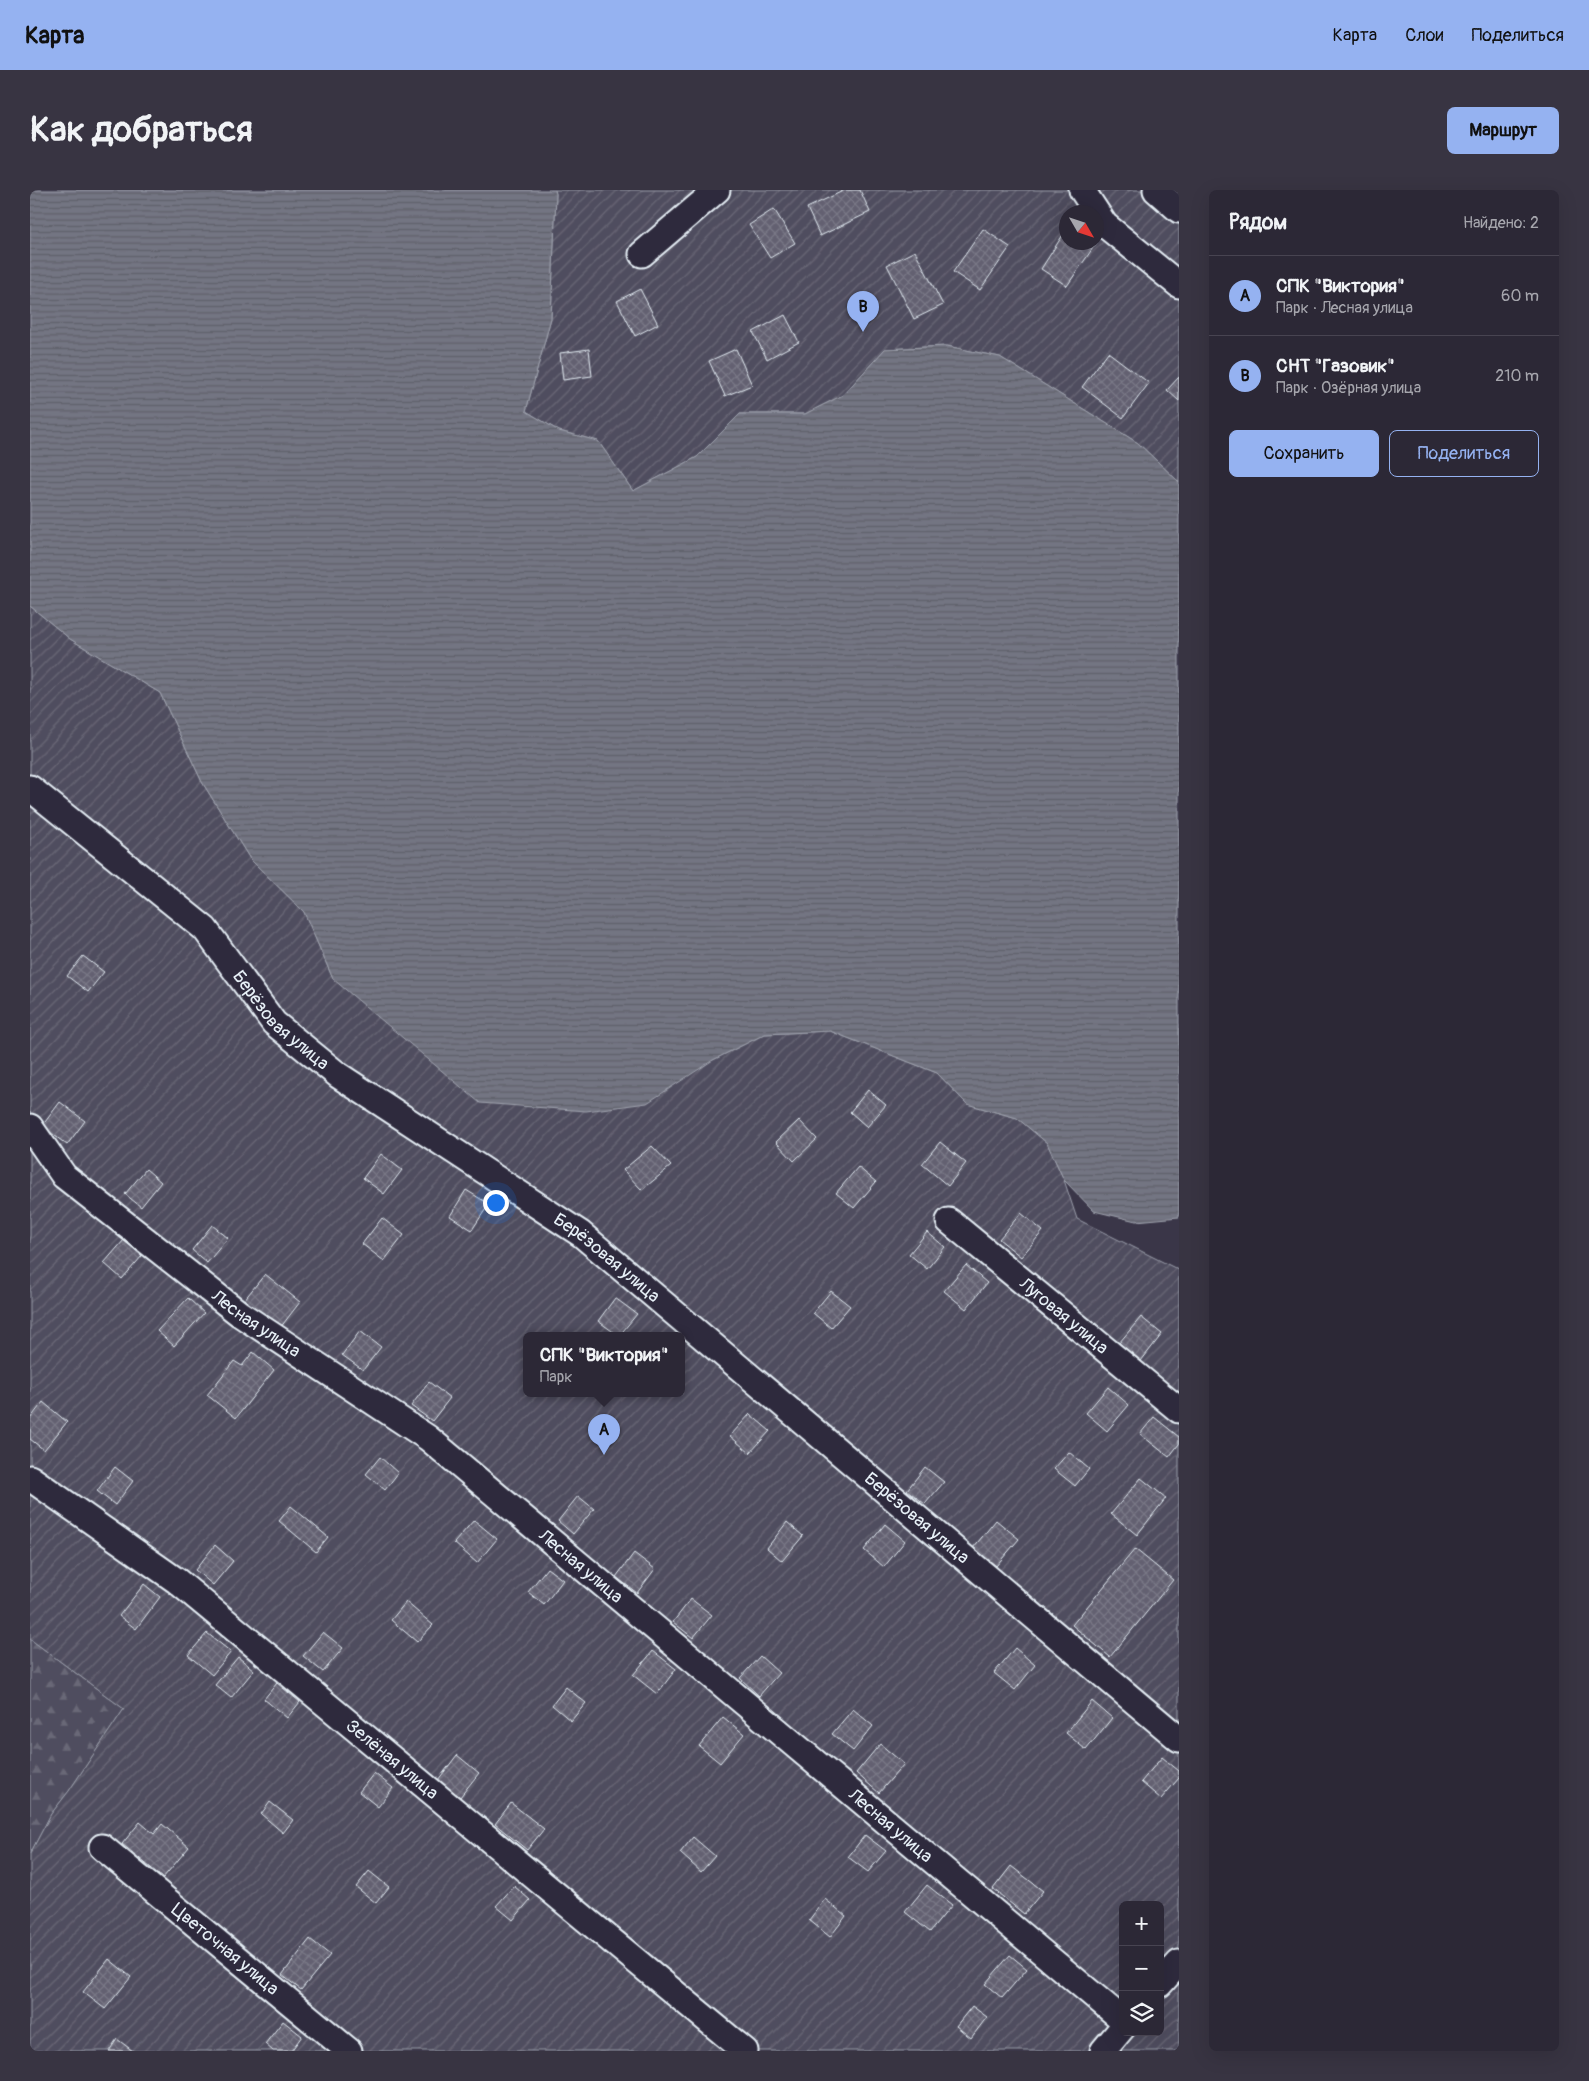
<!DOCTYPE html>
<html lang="ru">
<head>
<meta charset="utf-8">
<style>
  :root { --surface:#2c2836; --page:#383442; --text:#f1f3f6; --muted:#a6a6ad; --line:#484451; --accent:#95b2f1 }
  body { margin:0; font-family:Pangolin,sans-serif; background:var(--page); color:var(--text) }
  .controls { position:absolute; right:15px; bottom:15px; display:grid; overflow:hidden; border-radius:8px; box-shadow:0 5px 20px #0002 }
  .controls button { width:45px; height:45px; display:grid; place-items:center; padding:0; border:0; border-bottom:1px solid var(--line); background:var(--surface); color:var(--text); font:25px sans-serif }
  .compass { position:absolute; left:1029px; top:15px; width:45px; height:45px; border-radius:50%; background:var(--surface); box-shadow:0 5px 20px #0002; rotate:129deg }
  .you { position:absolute; left:465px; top:1012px; width:18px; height:18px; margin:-12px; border:4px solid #fff; border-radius:50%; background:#1a73e8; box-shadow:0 0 0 8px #1a73e833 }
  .badge { display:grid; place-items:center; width:32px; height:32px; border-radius:50%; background:var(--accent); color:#111; font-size:16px; font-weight:700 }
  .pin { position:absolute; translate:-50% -41px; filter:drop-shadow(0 1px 2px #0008) }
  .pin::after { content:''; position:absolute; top:26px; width:18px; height:15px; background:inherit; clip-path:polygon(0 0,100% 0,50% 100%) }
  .popup { position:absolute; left:493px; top:1142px; width:162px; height:65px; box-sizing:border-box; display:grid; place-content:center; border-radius:8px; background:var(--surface); filter:drop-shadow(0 1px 4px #0005); font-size:16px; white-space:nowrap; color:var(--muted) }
  .popup b { font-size:19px; color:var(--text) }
  .popup::after { content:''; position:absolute; left:50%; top:100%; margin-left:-10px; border:10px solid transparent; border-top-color:var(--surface) }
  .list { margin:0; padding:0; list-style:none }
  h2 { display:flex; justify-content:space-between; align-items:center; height:65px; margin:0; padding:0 20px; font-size:21px }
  h2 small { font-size:16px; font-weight:400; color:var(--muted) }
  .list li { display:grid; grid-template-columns:32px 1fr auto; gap:15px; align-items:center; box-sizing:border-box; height:80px; padding:0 20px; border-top:1px solid var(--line) }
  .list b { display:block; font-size:19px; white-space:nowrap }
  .list p { margin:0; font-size:16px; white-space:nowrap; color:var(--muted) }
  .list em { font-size:16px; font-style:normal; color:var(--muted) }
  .actions { display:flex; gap:10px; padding:15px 20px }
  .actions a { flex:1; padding:11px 0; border:1px solid var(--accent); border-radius:8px; text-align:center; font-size:18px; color:var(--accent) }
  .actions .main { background:var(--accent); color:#111 }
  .icon { flex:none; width:28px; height:28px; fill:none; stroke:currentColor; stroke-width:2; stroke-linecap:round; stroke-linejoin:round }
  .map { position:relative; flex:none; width:1149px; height:1861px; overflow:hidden; border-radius:8px }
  header { display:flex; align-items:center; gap:30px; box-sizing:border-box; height:70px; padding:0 25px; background:var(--accent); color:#111 }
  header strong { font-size:24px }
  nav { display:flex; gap:28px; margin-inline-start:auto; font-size:18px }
  .intro { display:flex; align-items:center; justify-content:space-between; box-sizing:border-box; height:120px; padding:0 30px }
  h1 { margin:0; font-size:35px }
  .button { padding:12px 22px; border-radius:8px; background:var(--accent); color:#111; font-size:18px; font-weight:700 }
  main { display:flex; gap:30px; padding:0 30px }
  aside { flex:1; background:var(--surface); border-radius:8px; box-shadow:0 5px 20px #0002 }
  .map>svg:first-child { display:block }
  .forest { fill:url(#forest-firs); stroke:#9ca0ac }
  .garden { fill:url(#garden-furrows); stroke:#9ca0ac; fill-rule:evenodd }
  .water { fill:url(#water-rules); stroke:#a2a6b1 }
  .building { fill:url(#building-cross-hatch); stroke:#e8f1f8 }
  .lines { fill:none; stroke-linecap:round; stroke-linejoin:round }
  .minor-casing { stroke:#e8f1f8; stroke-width:29 }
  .minor { stroke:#2f2a3d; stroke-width:25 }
  .labels { text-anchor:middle; stroke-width:4; stroke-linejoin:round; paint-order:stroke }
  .street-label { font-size:18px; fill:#e8f1f8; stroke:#2f2a3d }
</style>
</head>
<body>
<header>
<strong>Карта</strong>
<nav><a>Карта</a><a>Слои</a><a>Поделиться</a></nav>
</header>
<div class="intro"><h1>Как добраться</h1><a class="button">Маршрут</a></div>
<main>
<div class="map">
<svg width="1149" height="1861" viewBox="0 0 1149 1861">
  <defs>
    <pattern id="forest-firs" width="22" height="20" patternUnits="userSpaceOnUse" patternTransform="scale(1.25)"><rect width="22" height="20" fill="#504e5f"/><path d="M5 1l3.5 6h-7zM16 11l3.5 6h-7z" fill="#696877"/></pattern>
    <pattern id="garden-furrows" width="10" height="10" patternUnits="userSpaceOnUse" patternTransform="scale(1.25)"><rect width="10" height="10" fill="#504e5f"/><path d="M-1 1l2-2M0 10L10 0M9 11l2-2" fill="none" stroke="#696877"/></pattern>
    <pattern id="water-rules" width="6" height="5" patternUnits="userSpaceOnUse" patternTransform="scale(1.25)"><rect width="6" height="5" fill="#737482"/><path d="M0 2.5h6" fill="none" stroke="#5f6069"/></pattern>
    <pattern id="building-cross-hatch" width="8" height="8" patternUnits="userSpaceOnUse" patternTransform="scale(1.25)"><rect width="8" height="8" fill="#636171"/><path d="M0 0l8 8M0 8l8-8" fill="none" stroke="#797886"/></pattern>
  </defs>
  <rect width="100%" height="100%" fill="#3a3648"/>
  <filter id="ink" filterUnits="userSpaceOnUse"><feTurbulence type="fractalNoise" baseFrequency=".02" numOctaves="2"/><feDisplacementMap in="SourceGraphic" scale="10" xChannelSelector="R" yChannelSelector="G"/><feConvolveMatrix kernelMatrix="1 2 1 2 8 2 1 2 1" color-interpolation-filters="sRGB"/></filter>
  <g filter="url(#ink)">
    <path class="forest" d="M0 1449 94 1519 39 1601 21 1624 0 1664Z"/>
    <g class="garden">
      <path d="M525 0H1149V292L1108 253 970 167 917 156 855 159 813 205 775 224H710L667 267 603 301 568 251 529 241 496 221 521 128 526 4ZM1036 22H1066V52H1036Z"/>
      <path d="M0 416 40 449 130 503 172 592 220 669 274 722 303 789 683 870 735 844 800 841 907 883 937 914 987 928 1017 953 1034 990 1047 1029 1149 1080V1861H0V1664L21 1624 39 1601 94 1519 0 1449ZM496 1146H652V1204H496ZM1093 1715H1130V1842H1093Z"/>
    </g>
    <path class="water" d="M0 0H525L526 4 521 128 496 221 529 241 568 251 603 301 667 267 710 224H775L813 205 855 159 917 156 970 167 1108 253 1149 292V1027L1106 1031 1064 1021 1034 990 1017 953 987 928 937 914 907 883 800 841 735 844 683 870 617 913 556 921 450 913 303 789 274 722 220 669 172 592 130 503 40 449 0 416Z"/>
    <g class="building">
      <path d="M815 0H830L840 22 790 46 777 18Z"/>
      <path d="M744 19 765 53 740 68 719 35Z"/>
      <path d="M953 39 980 57 950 100 923 82Z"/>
      <path d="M1036 40V52H1067L1037 96 1011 79Z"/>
      <path d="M885 61 913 115 884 129 857 75Z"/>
      <path d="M610 99 628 134 605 146 587 111Z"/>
      <path d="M755 125 769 152 737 169 723 142Z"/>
      <path d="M559 159 562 186 533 190 530 163Z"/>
      <path d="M706 159 722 195 695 206 679 171Z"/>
      <path d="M1078 162 1119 193 1093 228 1052 197Z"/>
      <path d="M1149 187V211L1137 200Z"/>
      <path d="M53 766 74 782 58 802 37 786Z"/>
      <path d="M838 900 856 915 837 937 820 922Z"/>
      <path d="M30 912 55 931 37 955 12 936Z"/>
      <path d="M769 930 787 949 764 971 746 952Z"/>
      <path d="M910 952 936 973 918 996 892 974Z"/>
      <path d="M622 956 641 976 612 1000 593 980Z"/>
      <path d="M351 964 372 980 354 1004 333 988Z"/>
      <path d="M828 977 846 992 824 1018 806 1003Z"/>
      <path d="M116 979 131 992 111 1017 95 1004Z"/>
      <path d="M436 1000 459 1014 442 1040 420 1026Z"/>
      <path d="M991 1023 1013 1041 991 1067 969 1049Z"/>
      <path d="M352 1028 374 1045 354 1071 332 1054Z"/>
      <path d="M182 1035 198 1048 177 1073 162 1060Z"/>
      <path d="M897 1042 915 1057 897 1079 879 1064Z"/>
      <path d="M94 1050 112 1066 92 1089 74 1073Z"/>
      <path d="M936 1075 957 1093 936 1119 914 1101Z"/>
      <path d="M235 1084 270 1112 250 1138 214 1110Z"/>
      <path d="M801 1101 820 1116 801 1138 783 1123Z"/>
      <path d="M158 1108 174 1123 144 1156 127 1141Z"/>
      <path d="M585 1108 607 1124 589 1146 568 1131Z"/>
      <path d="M1111 1127 1132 1144 1111 1171 1089 1153Z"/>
      <path d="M330 1141 351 1157 333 1180 312 1165Z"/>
      <path d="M223 1162 244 1180 206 1228 177 1205 204 1171 212 1176Z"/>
      <path d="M399 1192 420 1208 402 1231 381 1216Z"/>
      <path d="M1078 1197 1099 1215 1077 1241 1056 1223Z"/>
      <path d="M13 1212 37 1232 14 1260 0 1249V1229Z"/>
      <path d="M720 1224 740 1241 720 1263 700 1246Z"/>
      <path d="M1124 1227 1149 1247V1254L1139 1267 1110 1244Z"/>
      <path d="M1039 1262 1059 1279 1045 1296 1024 1279Z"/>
      <path d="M350 1267 368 1283 355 1300 336 1284Z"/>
      <path d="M85 1277 103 1291 85 1315 67 1301Z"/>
      <path d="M895 1277 914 1292 895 1314 877 1300Z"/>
      <path d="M1111 1288 1136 1308 1107 1345 1081 1324Z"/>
      <path d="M548 1306 564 1319 543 1344 528 1331Z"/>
      <path d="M261 1316 298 1347 286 1362 249 1331Z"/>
      <path d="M444 1330 467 1349 447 1373 424 1353Z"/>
      <path d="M966 1330 989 1349 966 1376 943 1358Z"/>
      <path d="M757 1332 773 1346 752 1371 737 1358Z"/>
      <path d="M855 1334 875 1351 854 1377 834 1360Z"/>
      <path d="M185 1355 203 1371 183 1395 165 1380Z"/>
      <path d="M1105 1359 1143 1390 1080 1467 1042 1435Z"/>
      <path d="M604 1363 625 1379 607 1403 586 1387Z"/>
      <path d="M517 1378 533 1390 514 1415 498 1402Z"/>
      <path d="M114 1394 130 1407 106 1439 89 1426Z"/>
      <path d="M661 1409 682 1425 663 1448 643 1432Z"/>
      <path d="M376 1412 403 1435 387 1452 361 1430Z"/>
      <path d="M293 1442 313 1458 293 1482 273 1466Z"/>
      <path d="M177 1443 201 1462 182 1485 158 1465Z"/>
      <path d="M985 1458 1005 1475 985 1500 964 1483Z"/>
      <path d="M623 1461 646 1479 627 1504 603 1485Z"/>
      <path d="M730 1466 749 1483 729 1506 710 1488Z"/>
      <path d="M208 1467 224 1480 201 1508 185 1495Z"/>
      <path d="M247 1493 270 1512 257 1528 234 1509Z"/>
      <path d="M536 1497 556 1513 541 1531 522 1515Z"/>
      <path d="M1062 1511 1082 1528 1056 1560 1036 1543Z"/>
      <path d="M823 1519 843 1536 823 1561 802 1544Z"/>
      <path d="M693 1527 714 1544 690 1573 669 1556Z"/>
      <path d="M850 1554 874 1574 849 1603 826 1583Z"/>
      <path d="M427 1565 449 1583 430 1607 408 1590Z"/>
      <path d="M1132 1567 1149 1581V1588L1131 1609 1111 1592Z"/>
      <path d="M344 1583 363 1598 348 1617 329 1602Z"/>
      <path d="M240 1612 263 1630 253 1643 231 1624Z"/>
      <path d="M481 1613 514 1639 497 1660 465 1634Z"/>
      <path d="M110 1632 124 1644 132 1634 159 1657 133 1688 92 1654Z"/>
      <path d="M835 1645 856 1661 838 1682 818 1667Z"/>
      <path d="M663 1647 685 1666 671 1682 650 1663Z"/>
      <path d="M981 1676 1013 1701 994 1724 963 1699Z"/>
      <path d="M339 1681 359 1697 346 1713 326 1697Z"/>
      <path d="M897 1695 922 1715 900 1742 875 1722Z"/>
      <path d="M484 1696 500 1710 483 1730 466 1716Z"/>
      <path d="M795 1709 816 1726 800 1747 779 1730Z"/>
      <path d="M280 1749 300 1765 271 1800 252 1785Z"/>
      <path d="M980 1765 997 1779 972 1808 955 1794Z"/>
      <path d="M79 1769 101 1787 75 1819 53 1802Z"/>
      <path d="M942 1816 957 1827 941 1848 926 1836Z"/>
      <path d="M253 1831 272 1846 261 1861H243L235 1854Z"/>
      <path d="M87 1849 103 1861H79Z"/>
    </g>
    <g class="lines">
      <defs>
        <g id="minor">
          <path d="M1052 0 1075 35 1149 95"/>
          <path d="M1126 0 1149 20"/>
          <path d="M612 64 687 0"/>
          <path id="s1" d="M0 598 175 739 244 833 308 885 551 1044 1149 1549"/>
          <path id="s2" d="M0 937 34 986 210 1124 398 1248 1093 1830"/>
          <path id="s3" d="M919 1031 1149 1220"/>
          <path id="s4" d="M0 1288 147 1391 715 1861"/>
          <path id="s5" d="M72 1657 319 1861"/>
          <path d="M1130 1794 1149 1773"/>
          <path d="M1073 1861 1093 1837"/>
        </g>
      </defs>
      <use href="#minor" class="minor-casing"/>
      <use href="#minor" class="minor"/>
    </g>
  </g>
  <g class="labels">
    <g class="street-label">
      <text dy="6" stroke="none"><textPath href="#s1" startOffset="344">Берёзовая улица</textPath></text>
      <text dy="6" stroke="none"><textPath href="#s1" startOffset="749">Берёзовая улица</textPath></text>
      <text dy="6" stroke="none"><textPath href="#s3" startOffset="149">Луговая улица</textPath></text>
      <text dy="6" stroke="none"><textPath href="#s2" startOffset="302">Лесная улица</textPath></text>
      <text dy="6" stroke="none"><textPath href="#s1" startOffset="1154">Берёзовая улица</textPath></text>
      <text dy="6" stroke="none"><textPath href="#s2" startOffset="708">Лесная улица</textPath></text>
      <text dy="6" stroke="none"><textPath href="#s4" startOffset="459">Зелёная улица</textPath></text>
      <text dy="6" stroke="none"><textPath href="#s2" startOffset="1112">Лесная улица</textPath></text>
      <text dy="6" stroke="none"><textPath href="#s5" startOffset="160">Цветочная улица</textPath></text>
    </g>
  </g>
</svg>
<div class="controls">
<button>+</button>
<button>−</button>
<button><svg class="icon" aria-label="layers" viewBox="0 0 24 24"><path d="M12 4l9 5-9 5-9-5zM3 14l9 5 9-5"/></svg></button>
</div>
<svg class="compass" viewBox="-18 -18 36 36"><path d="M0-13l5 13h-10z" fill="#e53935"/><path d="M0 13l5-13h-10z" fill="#a6a6ad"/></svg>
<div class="you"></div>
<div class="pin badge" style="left:574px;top:1265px">A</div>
<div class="popup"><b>СПК &quot;Виктория&quot;</b>Парк</div>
<div class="pin badge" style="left:833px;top:142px">B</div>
</div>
<aside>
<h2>Рядом<small>Найдено: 2</small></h2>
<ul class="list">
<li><span class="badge">A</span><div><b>СПК &quot;Виктория&quot;</b><p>Парк · Лесная улица</p></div><em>60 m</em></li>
<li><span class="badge">B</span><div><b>СНТ &quot;Газовик&quot;</b><p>Парк · Озёрная улица</p></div><em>210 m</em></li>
</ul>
<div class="actions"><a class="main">Сохранить</a><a>Поделиться</a></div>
</aside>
</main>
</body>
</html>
